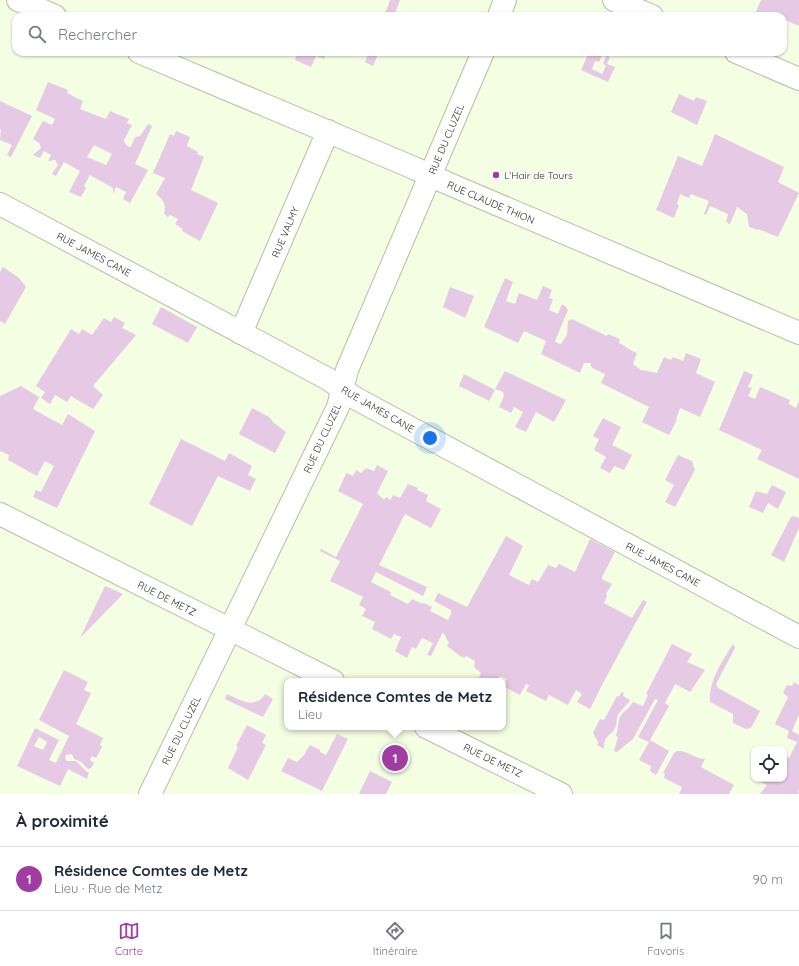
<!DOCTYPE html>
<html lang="fr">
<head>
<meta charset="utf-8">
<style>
  :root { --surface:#fff; --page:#f2f2f3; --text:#1f2937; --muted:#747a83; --line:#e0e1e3; --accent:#a13da2 }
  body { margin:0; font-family:Quicksand,sans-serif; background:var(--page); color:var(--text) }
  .controls { position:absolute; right:12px; bottom:12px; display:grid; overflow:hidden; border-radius:8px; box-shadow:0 1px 3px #0004 }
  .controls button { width:36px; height:36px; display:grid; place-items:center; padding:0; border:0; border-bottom:1px solid var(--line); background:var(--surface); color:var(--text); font:20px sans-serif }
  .you { position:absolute; left:430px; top:438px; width:14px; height:14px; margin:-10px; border:3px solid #fff; border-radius:50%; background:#1a73e8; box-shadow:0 0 0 6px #1a73e833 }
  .badge { display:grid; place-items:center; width:26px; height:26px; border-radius:50%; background:var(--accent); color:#fff; font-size:13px; font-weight:700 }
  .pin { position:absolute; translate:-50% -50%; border:2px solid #fff; box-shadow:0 1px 4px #0006 }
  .popup { position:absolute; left:284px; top:678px; width:222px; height:52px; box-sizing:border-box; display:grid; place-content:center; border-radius:8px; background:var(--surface); filter:drop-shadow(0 1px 3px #0005); font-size:13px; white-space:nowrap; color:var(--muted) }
  .popup b { font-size:15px; color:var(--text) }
  .popup::after { content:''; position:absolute; left:50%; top:100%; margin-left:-8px; border:8px solid transparent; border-top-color:var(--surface) }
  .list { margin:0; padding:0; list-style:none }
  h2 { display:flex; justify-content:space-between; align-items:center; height:52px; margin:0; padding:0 16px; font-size:17px }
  h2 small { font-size:13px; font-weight:400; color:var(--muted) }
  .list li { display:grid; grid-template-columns:26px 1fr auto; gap:12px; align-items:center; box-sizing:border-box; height:64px; padding:0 16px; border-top:1px solid var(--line) }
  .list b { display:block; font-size:15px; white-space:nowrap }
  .list p { margin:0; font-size:13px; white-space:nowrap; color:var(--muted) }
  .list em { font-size:13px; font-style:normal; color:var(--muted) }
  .icon { flex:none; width:22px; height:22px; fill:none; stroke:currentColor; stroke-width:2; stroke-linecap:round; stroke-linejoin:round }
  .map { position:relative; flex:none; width:799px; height:794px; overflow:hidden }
  .search { position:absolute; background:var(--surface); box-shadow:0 1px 3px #0004; left:12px; right:12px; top:12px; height:44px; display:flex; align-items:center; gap:10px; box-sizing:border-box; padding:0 14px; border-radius:12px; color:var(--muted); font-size:15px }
  .sheet { height:116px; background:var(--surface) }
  nav { display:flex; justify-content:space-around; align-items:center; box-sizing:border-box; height:56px; border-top:1px solid var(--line); background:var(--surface); font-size:11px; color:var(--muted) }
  nav a { display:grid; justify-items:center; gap:2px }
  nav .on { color:var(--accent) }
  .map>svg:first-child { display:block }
  .green { fill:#e6cae5; fill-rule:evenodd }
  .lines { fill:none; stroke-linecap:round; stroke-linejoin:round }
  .street-casing { stroke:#b5c1a1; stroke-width:24 }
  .street { stroke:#fff; stroke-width:22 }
  .poi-dot { fill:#a13da2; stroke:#fff; stroke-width:1.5 }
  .labels { text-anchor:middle; stroke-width:3; stroke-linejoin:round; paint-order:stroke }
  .street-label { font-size:10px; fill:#292e21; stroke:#fff }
  .poi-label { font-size:10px; fill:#292e21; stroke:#fff; text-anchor:start }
</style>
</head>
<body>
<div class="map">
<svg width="799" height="794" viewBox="0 0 799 794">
  <rect width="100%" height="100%" fill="#f3fee3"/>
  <g class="green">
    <path d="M390 0H400L394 16H384Z"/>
    <path d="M761 0H799V26L783 19V16H775L768 13 767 16H754Z"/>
    <path d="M298 52H327L324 59 316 56 311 67 295 60Z"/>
    <path d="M369 52H379L373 66 365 62Z"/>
    <path d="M589 52 597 56 598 52 603 53 599 62 595 61 592 69 602 74 606 66 603 63 607 55 610 57 607 64 615 67 608 82 581 70Z"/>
    <path d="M48 82 68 90 67 93 83 101 80 109 106 119 110 111 129 119 127 123 132 125 124 140C125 144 127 147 131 147L135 137 140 136 148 124 152 126 135 164 148 170 130 203 123 199 126 192 116 187 113 194V188L90 175 84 186 86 188 81 197 69 192 80 171 64 162 56 176 52 174 58 165 55 160 48 161 51 155 44 151 40 158 33 155 41 148 39 143 33 139 43 121 52 125 55 119 36 110ZM94 145 112 154 106 165 87 157Z"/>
    <path d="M679 94 694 101 696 97 707 101 697 125 671 112Z"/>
    <path d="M0 101 32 116 11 157 7 155 12 145 0 140 1 130 0 129Z"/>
    <path d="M176 131 190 137 187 146 198 152 197 154 204 157 191 190 218 203 200 241 182 231 183 229 175 224 178 219 170 215 168 217 164 214C167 205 163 199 156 194L165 178 153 173 170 134 174 136Z"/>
    <path d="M715 134 784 167 778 182 799 193 778 237 758 229V230L749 227 747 214 737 207 730 224 726 222 728 214 710 206 706 215 704 214 709 201 691 194 689 198 680 194 677 204 679 205 674 218 656 210 678 156 702 166Z"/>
    <path d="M3 267 19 278 26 287 5 324 0 321V272Z"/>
    <path d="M505 278 513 282 506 301 515 304 519 293 537 300 543 286 552 290 549 298 553 299 549 310 558 314 562 304 566 307 568 310 555 341 557 343 561 344 567 335 568 321 572 319 607 336 608 334 620 339 619 343C626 346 630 351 637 353L633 364 641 370 657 373 664 357 671 360 673 357 683 361 686 353 701 359 696 373 715 382 700 417 680 408 676 419 677 420 669 435 642 422 649 407 601 383 605 374 592 368 590 363H584L580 373 541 354 546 341 524 331 518 343 484 327Z"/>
    <path d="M450 287 474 296 465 318 443 307Z"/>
    <path d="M161 307 197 327 188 343 152 324Z"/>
    <path d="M114 317 125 323 122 328 136 335 93 386 103 395 93 409 71 396 67 402 55 395 50 404 41 398 45 392 36 386 71 329 79 334 82 329 92 335 104 318 111 322Z"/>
    <path d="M505 371 566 400 554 422 536 412 526 432 515 427 523 412 514 407 511 413 499 407 504 396 503 392 495 389Z"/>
    <path d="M744 371 753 375 748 387 752 388 748 396 755 399 760 387 790 400 789 404 796 408 799 401V479L757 459 762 450 719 430Z"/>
    <path d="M464 374 495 390 489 401 459 386Z"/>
    <path d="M21 386 39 397 33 409 62 425 68 414 95 431 57 508 33 497 36 490 41 492 54 466 45 461 37 476 8 460 9 455 0 451V396Z"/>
    <path d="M252 408 269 417 274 423 286 432 275 453 239 434Z"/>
    <path d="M603 418 621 427 612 445 632 455 624 470 614 466 610 473 600 468 606 457 594 450 599 439 593 436Z"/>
    <path d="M181 439 225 461 229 453 252 466 248 475 256 479 250 491 218 476 192 526 149 504Z"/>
    <path d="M678 455 692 461 695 470 675 507 665 502 674 485 665 480Z"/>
    <path d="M377 465 388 471 377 493 384 500 386 497 391 500 393 495 400 498 408 484 418 488 417 490 428 495 426 501 441 509 431 528 405 514 379 565 427 587 423 596 376 572 371 582 391 592 390 595 408 604 412 599 423 604 424 603 432 607 430 611 448 620 451 614V610L434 601 438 593 467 607 506 536 523 546 509 575 529 585 532 579 538 582 548 565 556 568 559 564 575 572 590 539 615 552 602 577V579L612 584 606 594 607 596 604 603 632 618 643 600 647 602 603 683 590 709 577 702 582 694 576 690 568 705 549 695 546 701 526 691 529 685 526 684 520 695 503 686 507 679 500 676 497 681H477L481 673 474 667 475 661 466 656 464 658 460 656 447 646 449 643 443 632 431 656 427 655 433 643 422 638 416 649 412 647 407 658 395 651 401 637 394 634 391 639 372 629 375 622 362 616 366 609 359 605 363 597 330 581 340 561 320 551 321 549 336 557 363 504 338 491 346 474 347 473 353 476 356 470 361 473 366 468 374 471Z"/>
    <path d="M772 485 786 492 778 509 768 503 763 513 749 507 756 491 767 494Z"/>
    <path d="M794 516 799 518V528L784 562 771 555 791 517Z"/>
    <path d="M105 586 123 594 80 638Z"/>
    <path d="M672 644 692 654 687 662 705 670 690 692 675 684 665 703 669 706 650 740 669 751 656 775 650 771 651 766 639 760 649 742 638 737 658 700 655 699 633 739 618 751 616 752 614 751 618 737 616 736C618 730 618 721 620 717 623 711 630 708 633 702L643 706 648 695 646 694Z"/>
    <path d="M733 644 735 648 716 684 718 688 760 711 751 728 746 729 733 723V714L710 702C708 682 723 660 733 644Z"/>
    <path d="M64 670 88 682 84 690 91 693 76 724 103 738 100 745 102 747 96 758 92 756 90 760 94 763 91 768 88 769 81 762 74 759 72 754 66 755 65 758 67 761H76L87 772H89L87 779 68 769 60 786 17 766 35 728 59 740 49 760 56 763 69 736 39 720ZM39 737 47 742 43 750 34 746Z"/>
    <path d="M794 682 799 685V715L792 731 799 735V788L798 792 799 794H760L767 785 755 779H784V756L789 758 797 742 787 738 789 731 775 724 788 697 783 693 787 685 792 686Z"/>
    <path d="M622 692 624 693 623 696 630 700C626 707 619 710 617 718 616 722 617 727 614 730 607 738 604 737 604 749L597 745 598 742 593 733 600 719 604 720 617 696H619Z"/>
    <path d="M227 694C240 700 255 710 265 694L273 699 263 717 225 699Z"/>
    <path d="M247 725 266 735 262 743 266 745 248 780 228 768 238 747 236 746Z"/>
    <path d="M337 734 348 739 322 791 281 771 288 758 297 762 304 755 310 745 320 750V752L326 755Z"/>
    <path d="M677 751C687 750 695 759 705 759L701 767 734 785 729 794H679L682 787 664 778 665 774 663 773 674 753Z"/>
    <path d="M370 771 392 782 386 794H359Z"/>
  </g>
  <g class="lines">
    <defs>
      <g id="street">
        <path d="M18 0 55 16"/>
        <path d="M614 0 652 16"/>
        <path d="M499 16 505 0"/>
        <path d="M139 52 414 168 447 183 799 333"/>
        <path d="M736 52 799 79"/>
        <path d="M0 204 328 379 355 398 799 637"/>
        <path d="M241 333 328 131"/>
        <path d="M0 514 333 681"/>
        <path d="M426 727 561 794"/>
        <path d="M150 794 338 407 347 370 483 52"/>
      </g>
    </defs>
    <use href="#street" class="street-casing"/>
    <use href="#street" class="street"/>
  </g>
  <circle class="poi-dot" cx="496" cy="175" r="4"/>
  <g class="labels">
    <g class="street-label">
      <text transform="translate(446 139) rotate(-67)" y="4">RUE DU CLUZEL</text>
      <text transform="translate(491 202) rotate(23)" y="4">RUE CLAUDE THION</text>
      <text transform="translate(285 232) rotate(-67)" y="4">RUE VALMY</text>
      <text transform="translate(94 254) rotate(28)" y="4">RUE JAMES CANE</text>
      <text transform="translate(378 409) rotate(30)" y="4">RUE JAMES CANE</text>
      <text transform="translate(322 438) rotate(-65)" y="4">RUE DU CLUZEL</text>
      <text transform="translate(663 564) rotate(28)" y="4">RUE JAMES CANE</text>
      <text transform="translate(167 598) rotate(27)" y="4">RUE DE METZ</text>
      <text transform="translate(181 730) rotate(-64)" y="4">RUE DU CLUZEL</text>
      <text transform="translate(493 760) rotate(26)" y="4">RUE DE METZ</text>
    </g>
    <g class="poi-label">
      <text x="504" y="179">L'Hair de Tours</text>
    </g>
  </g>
</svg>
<div class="controls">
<button><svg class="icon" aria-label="locate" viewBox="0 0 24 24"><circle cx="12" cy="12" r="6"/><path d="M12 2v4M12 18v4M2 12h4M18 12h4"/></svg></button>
</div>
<div class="you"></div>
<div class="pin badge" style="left:395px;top:758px">1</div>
<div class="popup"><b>Résidence Comtes de Metz</b>Lieu</div>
<div class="search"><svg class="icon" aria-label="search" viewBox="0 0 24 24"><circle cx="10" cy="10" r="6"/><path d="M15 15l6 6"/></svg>Rechercher</div>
</div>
<section class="sheet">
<h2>À proximité<small></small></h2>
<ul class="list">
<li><span class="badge">1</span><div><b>Résidence Comtes de Metz</b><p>Lieu · Rue de Metz</p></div><em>90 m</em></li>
</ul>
</section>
<nav>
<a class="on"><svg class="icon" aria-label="map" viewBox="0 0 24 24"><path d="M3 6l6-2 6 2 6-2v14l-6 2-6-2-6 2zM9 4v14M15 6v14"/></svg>Carte</a>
<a><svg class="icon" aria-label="directions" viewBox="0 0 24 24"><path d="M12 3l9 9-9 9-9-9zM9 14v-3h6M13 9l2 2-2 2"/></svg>Itinéraire</a>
<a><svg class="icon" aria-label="saved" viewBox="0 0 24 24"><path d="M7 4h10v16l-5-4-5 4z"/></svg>Favoris</a>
</nav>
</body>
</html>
